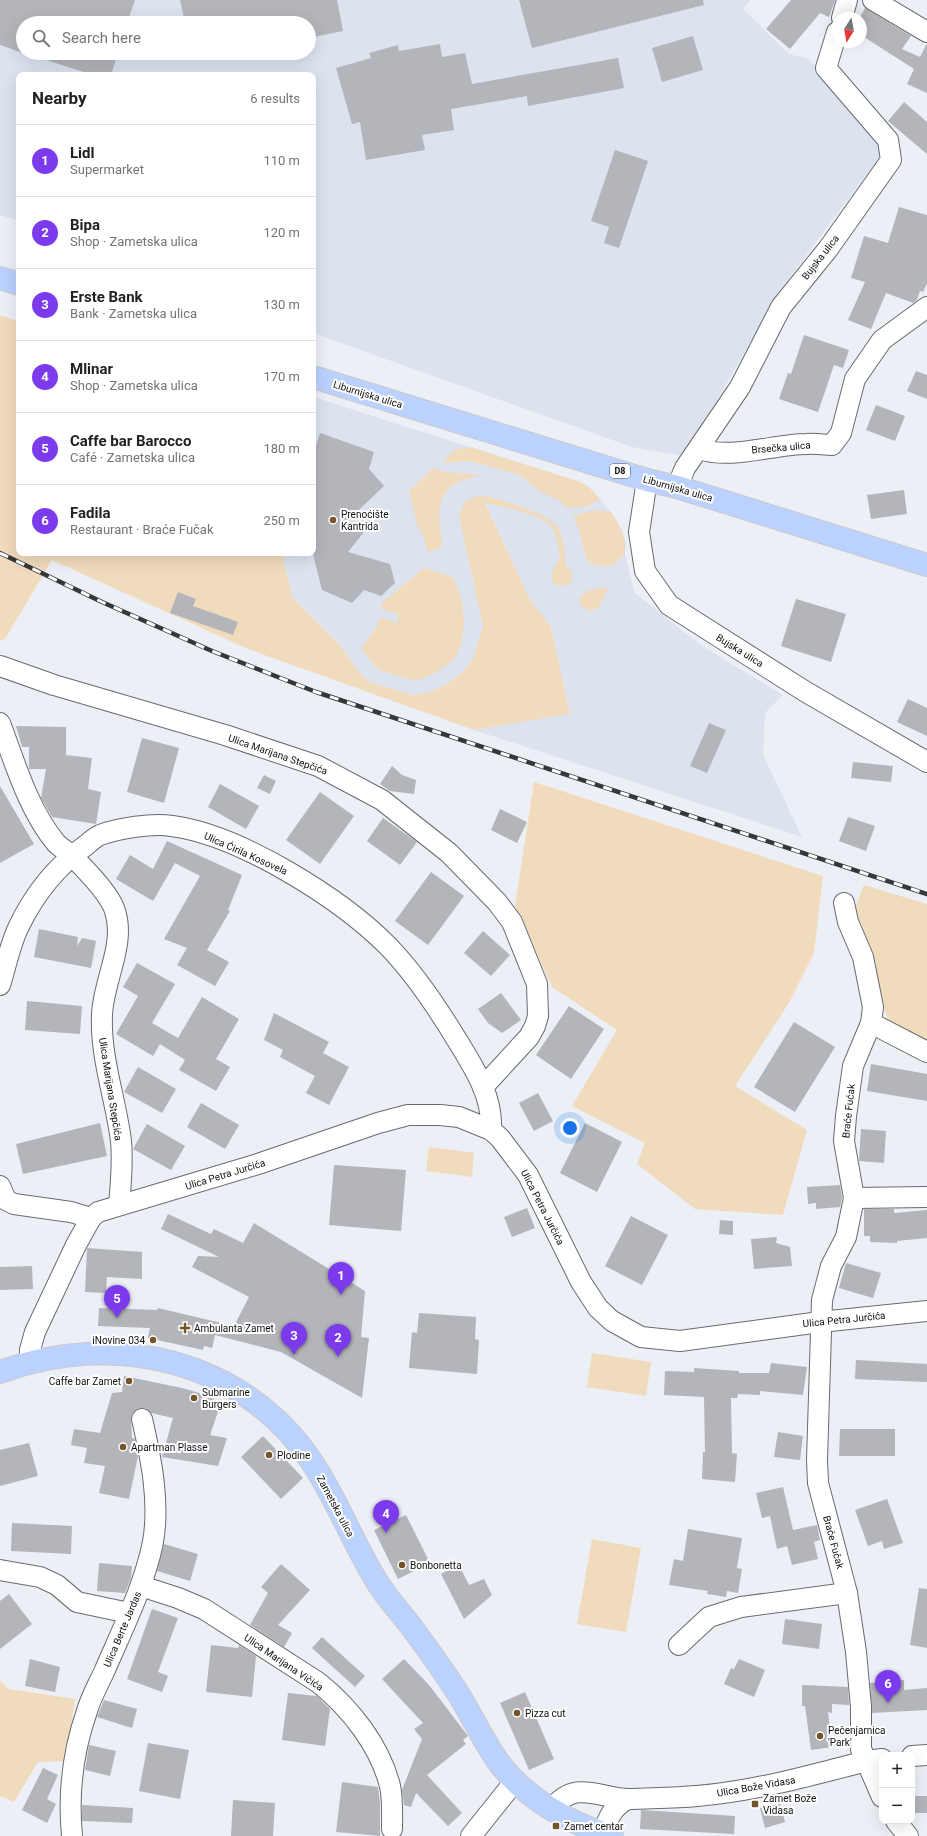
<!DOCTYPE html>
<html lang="en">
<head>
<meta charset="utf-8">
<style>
  :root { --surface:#fff; --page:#f2f2f2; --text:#202124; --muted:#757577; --line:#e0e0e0; --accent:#7c3aed }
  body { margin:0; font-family:Roboto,sans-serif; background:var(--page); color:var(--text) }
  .controls { position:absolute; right:12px; bottom:12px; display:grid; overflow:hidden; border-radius:8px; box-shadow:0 4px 16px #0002 }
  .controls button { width:36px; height:36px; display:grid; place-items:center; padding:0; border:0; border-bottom:1px solid var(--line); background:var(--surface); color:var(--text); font:20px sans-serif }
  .compass { position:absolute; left:831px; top:12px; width:36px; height:36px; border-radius:50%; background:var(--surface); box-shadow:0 4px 16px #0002; rotate:191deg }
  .you { position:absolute; left:570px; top:1128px; width:14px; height:14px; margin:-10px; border:3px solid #fff; border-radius:50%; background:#1a73e8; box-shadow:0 0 0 6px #1a73e833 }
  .badge { display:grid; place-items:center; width:26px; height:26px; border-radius:50%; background:var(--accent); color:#fff; font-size:13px; font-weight:700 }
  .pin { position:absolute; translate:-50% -33px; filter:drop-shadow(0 1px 2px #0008) }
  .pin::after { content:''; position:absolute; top:21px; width:14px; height:12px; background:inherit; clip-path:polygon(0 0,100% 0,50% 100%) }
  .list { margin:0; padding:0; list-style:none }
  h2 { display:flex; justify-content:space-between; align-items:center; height:52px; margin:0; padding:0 16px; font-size:17px }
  h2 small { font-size:13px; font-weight:400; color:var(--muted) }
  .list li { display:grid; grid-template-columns:26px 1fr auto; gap:12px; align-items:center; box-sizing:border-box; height:72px; padding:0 16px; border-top:1px solid var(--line) }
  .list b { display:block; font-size:15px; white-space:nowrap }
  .list p { margin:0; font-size:13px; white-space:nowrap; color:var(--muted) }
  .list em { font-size:13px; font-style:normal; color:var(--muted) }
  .icon { flex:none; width:22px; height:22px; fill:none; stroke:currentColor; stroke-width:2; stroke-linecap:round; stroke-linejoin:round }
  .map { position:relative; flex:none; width:927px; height:1836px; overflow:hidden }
  .search { position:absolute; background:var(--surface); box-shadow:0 4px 16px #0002; left:16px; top:16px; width:300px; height:44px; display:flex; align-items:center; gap:10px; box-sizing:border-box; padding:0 14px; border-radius:22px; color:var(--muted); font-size:15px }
  .panel { position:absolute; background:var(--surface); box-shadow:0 4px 16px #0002; left:16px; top:72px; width:300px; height:484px; border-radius:8px }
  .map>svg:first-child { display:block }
  .built { fill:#dce3ef; fill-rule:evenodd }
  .green { fill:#f1dbbd }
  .building { fill:#b3b5bb }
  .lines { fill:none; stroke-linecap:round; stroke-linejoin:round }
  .minor-casing { stroke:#686b70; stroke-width:22 }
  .major-casing { stroke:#cacacb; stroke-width:24 }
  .minor { stroke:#fff; stroke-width:20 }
  .major { stroke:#bbd1fe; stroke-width:22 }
  .rail-casing { stroke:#36373a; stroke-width:4.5 }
  .rail { stroke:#fff; stroke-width:3; stroke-dasharray:9; stroke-linecap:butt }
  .poi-dot { fill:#735529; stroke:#fff; stroke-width:1.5 }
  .labels { text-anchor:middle; stroke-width:4; stroke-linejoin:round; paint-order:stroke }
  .shield { fill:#fff; stroke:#575859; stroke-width:1 }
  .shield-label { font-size:9px; font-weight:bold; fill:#0f1012 }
  .street-label { font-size:10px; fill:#0f1012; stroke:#fff }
  .poi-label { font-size:10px; fill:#0f1012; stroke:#fff; text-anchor:start }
</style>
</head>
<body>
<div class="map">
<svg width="927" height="1836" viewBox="0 0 927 1836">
  <rect width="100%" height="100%" fill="#eceff5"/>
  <g class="built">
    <path d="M0 0H750L743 9 789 54 809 59 886 148 779 292 685 456 632 447 313 333V75H19V221L0 215ZM23 23H309V53H23Z"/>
    <path d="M313 397 580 482 589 487 611 512 622 530 626 542 625 554 634 592 699 644 783 695 765 713 763 755 802 837 474 730 570 713 551 627 530 600 485 502 459 516 483 626 472 661 463 672 447 684 430 692 413 695 372 683 363 677 339 644 292 597 286 574 282 553H313Z"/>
  </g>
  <g class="green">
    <path d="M0 315 19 322V553H282L292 597 339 644 363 677 372 683 413 695 430 692 447 684 463 672 472 661 483 626 459 516 464 503C468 500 473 497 478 496 492 495 548 514 556 525 563 532 565 556 567 567 573 573 575 578 568 585L563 586 555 585C547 575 554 568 560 559 558 550 558 539 554 531 547 514 502 507 485 503L530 600 551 627 570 714 474 730 248 649 52 560 5 639 0 641Z"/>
    <path d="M471 447 580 482 589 487 600 499 588 506 567 508 560 501 541 492 520 475 470 461 449 463 443 461 455 450Z"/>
    <path d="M433 468C449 475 465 472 481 476 439 481 434 506 443 543L440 548 428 552 421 530 418 529 409 491Z"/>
    <path d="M593 510 611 512C620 526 626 537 625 554L613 565C581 571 586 552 579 530 577 525 575 520 573 516Z"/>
    <path d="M424 568 450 576 455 581 462 602 464 622 462 642 457 655 450 663 436 672 422 679 412 680 381 671 374 665 361 649 377 626 380 618 399 623 397 614 382 609V603Z"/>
    <path d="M608 587 599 607 592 611C584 610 582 607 579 600L586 591Z"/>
    <path d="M534 782 823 876 814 953 790 1001 735 1086 807 1130 783 1215 695 1209 637 1164 645 1143 572 1106 617 1030 552 987 515 906Z"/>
    <path d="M864 885 927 904V1040L890 1026 853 913Z"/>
    <path d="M429 1147 474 1153 472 1177 426 1171Z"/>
    <path d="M592 1353 651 1362 646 1396 587 1387Z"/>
    <path d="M592 1539 641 1548 626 1632 577 1624Z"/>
    <path d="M0 1681 9 1689 75 1699 66 1761 38 1762 14 1802 0 1796Z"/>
  </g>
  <g class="building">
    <path d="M0 0H135L127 23H23V53L0 45Z"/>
    <path d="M180 0H337L343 31 309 38V23H185Z"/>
    <path d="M519 0H703L704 5 532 48Z"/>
    <path d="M791 0H835L829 17 820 13 790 49 766 29Z"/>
    <path d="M865 8 911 36 902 49 920 57 927 43V93L907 84 914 69 861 35V15Z"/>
    <path d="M693 36 703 70 662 82 652 48Z"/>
    <path d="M440 44 442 57 465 53 472 84 618 58 624 88 528 106 527 96 451 109 454 130 422 135 425 150 366 160 360 122 352 124 336 68 371 58 369 53 398 45 399 51Z"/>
    <path d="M34 53H118L111 75H93L34 56Z"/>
    <path d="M904 102 927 122V154L888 121Z"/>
    <path d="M615 150 648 161 619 248 604 243 609 227 591 221Z"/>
    <path d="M899 207 927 215V283L923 292 920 291 917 300 913 303 886 293 871 329 848 320 865 282 851 278 864 236 888 243Z"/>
    <path d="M804 335 849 350 843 368 834 365 818 412 779 399 788 373 791 374Z"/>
    <path d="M916 371 927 375V399L907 391Z"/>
    <path d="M876 405 905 416 895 441 866 430Z"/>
    <path d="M320 433 374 452 369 469 384 486 344 524 364 532 348 552 390 564 395 583 381 596 364 590 352 603 322 590 313 554V454Z"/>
    <path d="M904 490 907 514 871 519 867 495Z"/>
    <path d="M178 592 196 599 193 606 238 622 233 635 170 613Z"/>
    <path d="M796 599 846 614 831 662 781 646Z"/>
    <path d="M908 699 927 708V736L897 722Z"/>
    <path d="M709 723 726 730 707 773 690 766Z"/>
    <path d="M16 726 66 727V755L92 758 88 789 101 792 96 824 52 817 41 798 46 769H29V747H22Z"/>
    <path d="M142 738 179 748 164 803 127 792Z"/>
    <path d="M853 762 893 766 891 782 851 778Z"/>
    <path d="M392 766 402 775 416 780 414 794 390 791 380 784Z"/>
    <path d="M264 775 276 781 270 794 257 788Z"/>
    <path d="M220 784 259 806 246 829 208 807Z"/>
    <path d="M0 786 34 844 0 863Z"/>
    <path d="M320 792 354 816 320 864 286 840Z"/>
    <path d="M500 809 527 822 517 843 491 830Z"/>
    <path d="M848 817 875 826 866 851 839 841Z"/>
    <path d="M383 818 417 842 400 865 367 841Z"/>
    <path d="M167 841 242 875 228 910 230 911 207 950 229 962 215 986 177 965 187 948 164 939 200 876 175 863 153 901 116 879 130 855 153 869Z"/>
    <path d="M431 872 464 896 428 945 395 921Z"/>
    <path d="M39 929 78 937 77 946 82 938 96 941 91 968 34 957Z"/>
    <path d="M483 931 510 955 491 976 464 953Z"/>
    <path d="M137 963 175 984 152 1023 178 1038 202 997 239 1019 216 1059 230 1067 216 1091 179 1070 185 1060 160 1044 153 1056 116 1034 138 996 123 987Z"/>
    <path d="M501 993 521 1020 502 1033 488 1023 478 1009Z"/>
    <path d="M27 1001 82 1006 80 1034 25 1030Z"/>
    <path d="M569 1006 604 1029 571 1079 536 1055Z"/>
    <path d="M274 1013 329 1042 323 1053 349 1067 329 1105 306 1093 315 1076 280 1057 283 1050 264 1040Z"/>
    <path d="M794 1022 835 1047 795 1112 754 1087Z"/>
    <path d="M871 1064 927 1074V1101L867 1091Z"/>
    <path d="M138 1067 176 1089 162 1113 124 1092Z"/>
    <path d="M538 1093 553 1121 534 1131 519 1103Z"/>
    <path d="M201 1103 239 1125 225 1149 187 1127Z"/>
    <path d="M100 1123 107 1156 23 1174 16 1144Z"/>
    <path d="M585 1123 622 1142 597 1192 560 1173Z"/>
    <path d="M147 1124 185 1146 171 1170 133 1149Z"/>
    <path d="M861 1129 886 1131 884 1163 859 1161Z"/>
    <path d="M334 1165 406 1170 401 1231 329 1225Z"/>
    <path d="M840 1185 842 1198 840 1207 816 1209V1203L808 1204 807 1187Z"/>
    <path d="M527 1208 535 1228 512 1237 504 1217Z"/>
    <path d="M864 1209H894V1213L927 1210V1238L897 1241V1243L870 1242V1236H864Z"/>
    <path d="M168 1214 211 1234 214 1229 243 1243 254 1223 365 1291 361 1337 369 1338 362 1398 281 1352 215 1335 212 1348 204 1346 203 1350 148 1338 150 1328 98 1326 99 1308 157 1310 158 1308 234 1326 249 1297 192 1267 198 1256 219 1257 161 1229Z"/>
    <path d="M631 1216 668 1235 642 1285 605 1266Z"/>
    <path d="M720 1220 733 1221V1235L719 1234Z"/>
    <path d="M777 1237 776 1243 790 1247 792 1266 754 1269 751 1239Z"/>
    <path d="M87 1248 142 1252V1279L107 1277 106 1293 85 1292Z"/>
    <path d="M846 1263 881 1273 873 1298 839 1288Z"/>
    <path d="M32 1266 33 1289 0 1290V1267Z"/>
    <path d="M419 1313 476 1317 475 1339 479 1340 477 1374 409 1368 412 1332 417 1333Z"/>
    <path d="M856 1360 927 1364V1382L855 1379Z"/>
    <path d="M771 1363 807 1367 803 1395 760 1391V1395L738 1394 737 1398H731L732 1453 737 1454 735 1482 702 1479 703 1452H705L704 1397 664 1395 665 1371 694 1372V1368L739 1371V1373H769Z"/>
    <path d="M124 1376 182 1388 203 1394 221 1403 210 1435 227 1438 218 1466 162 1457 173 1418 151 1413 145 1408H139L134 1411 131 1416 132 1438 135 1439 138 1456 129 1499 99 1493 105 1466 84 1463 87 1448 71 1445 74 1429 100 1433 112 1393 122 1392Z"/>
    <path d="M840 1429H895V1456H839Z"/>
    <path d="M778 1432 803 1436 800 1460 774 1457Z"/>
    <path d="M263 1436 303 1478 281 1499 241 1457Z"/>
    <path d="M29 1443 38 1476 0 1486V1450Z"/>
    <path d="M783 1487 793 1530 817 1525 820 1540 814 1542 818 1559 792 1565 787 1546 777 1549 770 1516 762 1518 756 1493Z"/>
    <path d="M887 1499 903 1543 884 1549 882 1541 868 1546 855 1510Z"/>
    <path d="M406 1515 430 1563 398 1579 374 1530Z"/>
    <path d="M12 1523 72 1526 71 1554 11 1551Z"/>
    <path d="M688 1529 742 1538 737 1568 742 1569 738 1593 727 1591 726 1597 707 1594 708 1591 669 1585 674 1559 683 1561Z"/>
    <path d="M164 1544 198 1554 190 1581 157 1571Z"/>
    <path d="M99 1563 132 1566 131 1578 125 1593 97 1591Z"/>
    <path d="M281 1564 310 1590 278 1625 292 1633 284 1647 250 1625 268 1593 261 1587Z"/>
    <path d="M459 1565 469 1585 484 1579 492 1595 464 1619 441 1574Z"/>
    <path d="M919 1588 927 1589V1648L910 1645Z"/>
    <path d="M9 1594 32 1624 0 1649V1601Z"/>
    <path d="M152 1609 178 1618 158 1672 168 1676 162 1692 127 1679Z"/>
    <path d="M785 1619 822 1624 819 1649 782 1644Z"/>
    <path d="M322 1637 365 1676 355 1687 312 1648Z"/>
    <path d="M211 1645 238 1648 239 1645 256 1656 252 1697 206 1692Z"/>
    <path d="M30 1659 60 1667 55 1692 25 1686Z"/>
    <path d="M404 1659 429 1685 468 1736 463 1740 466 1744 427 1775 462 1813 448 1826 416 1793 411 1807 404 1805 402 1790 422 1739 414 1729 423 1723 382 1679Z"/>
    <path d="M739 1659 765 1670 754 1697 724 1684 731 1668 734 1669Z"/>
    <path d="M904 1680V1690L927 1688V1710L872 1713 870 1683Z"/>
    <path d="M802 1685 848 1687 849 1705 832 1704V1713L828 1712 832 1747 811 1750 805 1706H802Z"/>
    <path d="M525 1692 554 1759 529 1770 500 1703Z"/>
    <path d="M288 1693 317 1696 330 1709 325 1746 282 1740Z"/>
    <path d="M104 1700 137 1709 132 1728 97 1717Z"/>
    <path d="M148 1743 189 1750 180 1799 139 1791Z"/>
    <path d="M89 1745 116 1751 110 1776 85 1770Z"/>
    <path d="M43 1768 58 1775 47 1799 56 1804 47 1823 22 1810Z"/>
    <path d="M342 1782 378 1787 380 1803V1836L336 1832Z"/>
    <rect x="912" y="1796" width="15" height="17"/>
    <path d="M233 1800 275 1803 273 1836H231Z"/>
    <path d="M780 1803 785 1822 765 1828 760 1808Z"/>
    <path d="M82 1805 133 1808 132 1823 82 1821Z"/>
    <path d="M641 1810 735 1816 734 1834 640 1829Z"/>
  </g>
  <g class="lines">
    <defs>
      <g id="minor">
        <path d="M873 0 927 32"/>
        <path d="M842 18 847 0"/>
        <path d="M700 449C730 460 775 444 807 444 816 443 824 445 832 445L841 433 855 379 882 340 927 307"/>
        <path d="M647 480 639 532 645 571 669 605 806 692 927 762"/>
        <path d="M677 487 685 468 740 387 781 307 828 249 891 160 888 140 826 68 837 32"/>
        <path d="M0 666 54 685 225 735 318 766 382 800 449 853 497 902 512 922 537 984 538 1016 535 1026 529 1037 483 1087"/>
        <path d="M0 723C15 763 28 809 56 843 61 848 68 852 73 857 85 869 110 894 115 911 126 945 103 981 102 1015 100 1057 116 1100 121 1141 123 1162 121 1184 119 1205"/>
        <path d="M844 903 848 922 863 957 873 1007 871 1023 853 1066 846 1116 844 1141 854 1198 846 1237 831 1266 822 1300 817 1460 818 1483 847 1593 856 1652 861 1707V1749L882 1797"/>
        <path d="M0 985C6 966 10 944 19 926 34 895 57 866 85 846 90 842 95 837 100 835 119 828 152 823 172 826 240 835 340 898 388 946 415 974 437 1007 457 1040 474 1068 493 1096 491 1130"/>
        <path d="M871 1023 927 1052"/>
        <path d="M0 1186 6 1200 14 1204 71 1212 91 1218"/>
        <path d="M854 1198 927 1197"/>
        <path d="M30 1362V1350L35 1332 76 1245 91 1218 98 1212 258 1164 378 1123 408 1115H440L459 1117 491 1130 500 1138 528 1175 581 1282 598 1308 612 1321 641 1337 680 1341 820 1322 927 1311"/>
        <path d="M0 1570 40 1577 57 1585 77 1602 129 1613"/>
        <path d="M141 1586 178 1598 204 1609 319 1683C351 1709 380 1746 390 1786 393 1800 392 1815 392 1829"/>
        <path d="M679 1645 709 1617 741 1607 847 1593"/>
        <path d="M912 1756 927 1755"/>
        <path d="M552 1809C576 1778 599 1799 630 1799 652 1798 675 1798 697 1796 754 1791 810 1776 866 1761L882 1759"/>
        <path d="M896 1821 908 1836"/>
        <path d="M603 1833C608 1818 613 1806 628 1799"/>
        <path d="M72 1836C68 1794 73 1751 87 1711 91 1697 98 1685 104 1672 122 1630 144 1587 153 1542 160 1502 151 1458 142 1419"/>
        <path d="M471 1836 515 1781"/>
      </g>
      <g id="major">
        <path d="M0 278 19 284"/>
        <path d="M313 377 647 480 677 487 927 565"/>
        <path d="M0 1372C113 1330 243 1359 312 1462 338 1501 354 1546 379 1585 388 1599 400 1612 410 1625 427 1648 444 1671 459 1695 472 1716 483 1740 497 1760 523 1797 570 1824 612 1836"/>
      </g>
    </defs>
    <use href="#minor" class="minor-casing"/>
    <use href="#major" class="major-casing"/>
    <use href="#minor" class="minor"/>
    <use href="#major" class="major"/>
    <defs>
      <path id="rail" d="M0 553 102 602 212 651 316 692 927 894"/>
    </defs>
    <use href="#rail" class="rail-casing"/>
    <use href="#rail" class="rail"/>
  </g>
  <g class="poi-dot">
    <circle cx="333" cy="520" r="4"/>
    <path d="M183 1322h4v4h4v4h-4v4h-4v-4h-4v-4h4z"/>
    <circle cx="153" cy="1340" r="4"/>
    <circle cx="129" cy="1381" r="4"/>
    <circle cx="194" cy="1398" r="4"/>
    <circle cx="123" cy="1447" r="4"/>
    <circle cx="269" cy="1455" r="4"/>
    <circle cx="402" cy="1565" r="4"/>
    <circle cx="517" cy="1713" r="4"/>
    <circle cx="820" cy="1736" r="4"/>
    <rect x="751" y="1800" width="8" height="8" rx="2"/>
    <rect x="552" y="1822" width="8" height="8" rx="2"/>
  </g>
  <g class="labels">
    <rect class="shield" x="610" y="464" width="20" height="14" rx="3"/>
    <g class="shield-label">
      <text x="620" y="474">D8</text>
    </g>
    <g class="street-label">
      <text transform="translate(820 257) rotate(-52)" y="4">Bujska ulica</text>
      <text transform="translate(368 394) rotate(17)" y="4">Liburnijska ulica</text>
      <text transform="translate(781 447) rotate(-5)" y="4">Brsečka ulica</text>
      <text transform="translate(678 488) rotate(16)" y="4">Liburnijska ulica</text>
      <text transform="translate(740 650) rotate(32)" y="4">Bujska ulica</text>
      <text transform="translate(278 754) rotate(19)" y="4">Ulica Marijana Stepčića</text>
      <text transform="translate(246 853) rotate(24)" y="4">Ulica Ćirila Kosovela</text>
      <text transform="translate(111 1089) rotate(81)" y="4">Ulica Marijana Stepčića</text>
      <text transform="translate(848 1111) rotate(-84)" y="4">Braće Fućak</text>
      <text transform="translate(225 1174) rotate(-17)" y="4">Ulica Petra Jurčića</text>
      <text transform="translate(543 1207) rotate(63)" y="4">Ulica Petra Jurčića</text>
      <text transform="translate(844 1319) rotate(-6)" y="4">Ulica Petra Jurčića</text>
      <text transform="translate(336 1506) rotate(62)" y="4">Zametska ulica</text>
      <text transform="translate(834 1542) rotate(75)" y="4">Braće Fučak</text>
      <text transform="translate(122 1629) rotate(-67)" y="4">Ulica Berte Jardas</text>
      <text transform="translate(284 1662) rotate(34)" y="4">Ulica Marijana Vičića</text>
      <text transform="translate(756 1786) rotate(-10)" y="4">Ulica Bože Vidasa</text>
    </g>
    <g class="poi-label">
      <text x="341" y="518">Prenoćište<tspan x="341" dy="12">Kantrida</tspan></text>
      <text x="194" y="1332">Ambulanta Zamet</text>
      <text x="145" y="1344" text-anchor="end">iNovine 034</text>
      <text x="121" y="1385" text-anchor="end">Caffe bar Zamet</text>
      <text x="202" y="1396">Submarine<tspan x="202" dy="12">Burgers</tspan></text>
      <text x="131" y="1451">Apartman Plasse</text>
      <text x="277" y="1459">Plodine</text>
      <text x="410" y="1569">Bonbonetta</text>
      <text x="525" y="1717">Pizza cut</text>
      <text x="828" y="1734">Pečenjarnica<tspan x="828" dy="12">'Park'</tspan></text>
      <text x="763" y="1802">Zamet Bože<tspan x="763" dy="12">Vidasa</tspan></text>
      <text x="564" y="1830">Zamet centar</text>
    </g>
  </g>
</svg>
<div class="controls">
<button>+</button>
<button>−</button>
</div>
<svg class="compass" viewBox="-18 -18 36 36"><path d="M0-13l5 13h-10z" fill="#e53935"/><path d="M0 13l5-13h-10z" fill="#757577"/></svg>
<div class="you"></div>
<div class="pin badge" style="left:341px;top:1295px">1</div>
<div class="pin badge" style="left:338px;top:1357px">2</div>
<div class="pin badge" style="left:294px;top:1355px">3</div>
<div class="pin badge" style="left:386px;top:1533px">4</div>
<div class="pin badge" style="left:117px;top:1318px">5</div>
<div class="pin badge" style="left:888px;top:1703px">6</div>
<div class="search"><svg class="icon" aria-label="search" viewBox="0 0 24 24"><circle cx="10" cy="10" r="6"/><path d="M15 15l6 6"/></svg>Search here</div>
<section class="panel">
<h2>Nearby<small>6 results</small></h2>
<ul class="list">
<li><span class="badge">1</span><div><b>Lidl</b><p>Supermarket</p></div><em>110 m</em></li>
<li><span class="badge">2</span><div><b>Bipa</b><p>Shop · Zametska ulica</p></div><em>120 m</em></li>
<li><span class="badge">3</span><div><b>Erste Bank</b><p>Bank · Zametska ulica</p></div><em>130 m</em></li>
<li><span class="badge">4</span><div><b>Mlinar</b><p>Shop · Zametska ulica</p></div><em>170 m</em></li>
<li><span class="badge">5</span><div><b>Caffe bar Barocco</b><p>Café · Zametska ulica</p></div><em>180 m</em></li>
<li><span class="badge">6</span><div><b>Fadila</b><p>Restaurant · Braće Fučak</p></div><em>250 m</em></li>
</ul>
</section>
</div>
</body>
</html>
